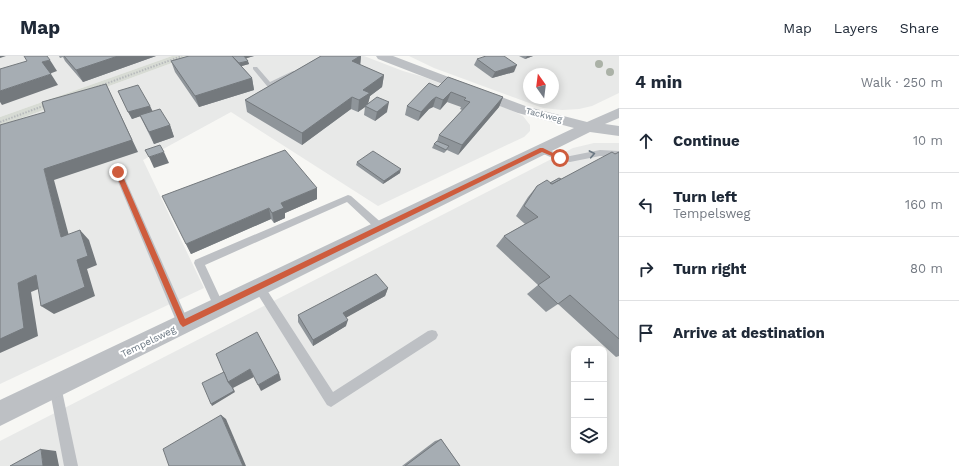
<!DOCTYPE html>
<html lang="en">
<head>
<meta charset="utf-8">
<style>
  :root { --surface:#fff; --page:#f2f2f3; --text:#1f2937; --muted:#747a83; --line:#e0e1e3 }
  body { margin:0; font-family:"Work Sans",sans-serif; background:var(--page); color:var(--text) }
  .controls { position:absolute; right:12px; bottom:12px; display:grid; overflow:hidden; border-radius:8px; box-shadow:0 2px 10px #0003 }
  .controls button { width:36px; height:36px; display:grid; place-items:center; padding:0; border:0; border-bottom:1px solid var(--line); background:var(--surface); color:var(--text); font:20px sans-serif }
  .compass { position:absolute; left:523px; top:12px; width:36px; height:36px; border-radius:50%; background:var(--surface); box-shadow:0 2px 10px #0003; rotate:346deg }
  .stop { position:absolute; width:12px; height:12px; margin:-9px; border:3px solid #ce5c3d; border-radius:50%; background:#fff }
  .stop.end { background:#ce5c3d; border-color:#fff; box-shadow:0 1px 4px #0008 }
  .list { margin:0; padding:0; list-style:none }
  h2 { display:flex; justify-content:space-between; align-items:center; height:52px; margin:0; padding:0 16px; font-size:17px }
  h2 small { font-size:13px; font-weight:400; color:var(--muted) }
  .list li { display:grid; grid-template-columns:26px 1fr auto; gap:12px; align-items:center; box-sizing:border-box; height:64px; padding:0 16px; border-top:1px solid var(--line) }
  .list b { display:block; font-size:15px; white-space:nowrap }
  .list p { margin:0; font-size:13px; white-space:nowrap; color:var(--muted) }
  .list em { font-size:13px; font-style:normal; color:var(--muted) }
  .icon { flex:none; width:22px; height:22px; fill:none; stroke:currentColor; stroke-width:2; stroke-linecap:round; stroke-linejoin:round }
  .map { position:relative; flex:none; width:619px; height:410px; overflow:hidden }
  header { display:flex; align-items:center; gap:24px; box-sizing:border-box; height:56px; padding:0 20px; background:var(--surface); border-bottom:1px solid var(--line) }
  header strong { font-size:19px }
  nav { display:flex; gap:22px; margin-inline-start:auto; font-size:14px }
  main { display:flex }
  aside { flex:1; background:var(--surface) }
  .map>svg:first-child { display:block }
  .built { fill:#e8e9e8; fill-rule:evenodd }
  .green { fill:#d7dbd4 }
  .lines { fill:none; stroke-linecap:round; stroke-linejoin:round }
  .path { stroke:#b7babc; stroke-width:2; stroke-dasharray:1.5 1.5; stroke-linecap:butt }
  .lane { fill:#bdc0c4; fill-rule:evenodd }
  .street { fill:#bdc0c4; fill-rule:evenodd }
  .tree { fill:#abb2a7 }
  .wall { fill:#8f959a }
  .shaded-wall { fill:#74797d }
  .building { fill:#a6adb3; stroke:#74797d }
  .oneway { stroke:#6a7782 }
  .route { fill:#ce5c3d }
  .labels { text-anchor:middle; stroke-width:4; stroke-linejoin:round; paint-order:stroke }
  .far-street-label { font-size:9px; fill:#6a7782; stroke:#fff }
  .street-label { font-size:10px; fill:#6a7782; stroke:#fff }
</style>
</head>
<body>
<header>
<strong>Map</strong>
<nav><a>Map</a><a>Layers</a><a>Share</a></nav>
</header>
<main>
<div class="map">
<svg width="619" height="410" viewBox="0 0 619 410">
  <rect width="100%" height="100%" fill="#f7f7f4"/>
  <g class="built">
    <path d="M0 0H172L0 61Z"/>
    <path d="M191 0H364L403 15 424 21 513 55 523 60 530 69V75L524 81 378 150 231 56 143 104 204 232 0 328V70Z"/>
    <path d="M409 0H619V37L592 50 579 53 562 54 543 52 434 12ZM529 18H553V42H529Z"/>
    <path d="M594 87H619V410H0V385L573 92ZM574 293H604V395H574Z"/>
  </g>
  <path class="green" d="M172 0H191L0 70V61Z"/>
  <g class="lines">
    <g class="path">
      <path d="M94 32 182 0"/>
      <path d="M0 66 46 49"/>
    </g>
    <g class="lane">
      <path d="M253 11H257L270 26 293 15 298 16 269 31 267 30 253 13Z"/>
      <path d="M542 91 561 99 570 100 600 94 619 95V101L600 100 570 106 557 104 539 96V92Z"/>
      <path d="M118 113 122 116 189 267 187 271 183 272 179 271 177 267 114 116Z"/>
      <path d="M348 139 351 140 384 169 386 172 384 175H378L347 146 205 209 224 250 223 253 219 255 215 253 194 207 195 204Z"/>
      <path d="M259 226 263 228 333 336 428 275 432 274 436 275 438 279 436 283 331 351 327 349 255 234 254 231 255 228Z"/>
      <path d="M55 324 59 326 61 330 78 410H64L49 330 51 326Z"/>
    </g>
    <path class="street" d="M376 0H393L528 51 587 66 619 52V62L605 68 619 70V80L590 76 0 370V344L574 72 518 57 378 3Z"/>
  </g>
  <g class="tree">
    <circle cx="599" cy="8" r="4"/>
    <circle cx="610" cy="16" r="4"/>
  </g>
  <g class="wall">
    <path d="M59 0H156L83 26 65 5 63 1 60 2Z"/>
    <path d="M189 0H254L246 2 249 8 241 10 252 22 254 34 199 51 175 16 171 5Z"/>
    <path d="M321 0H361L360 9 384 19 382 31 370 40 368 47 387 56 375 65 364 59 365 51 358 56 351 53 302 89 247 56 245 44Z"/>
    <path d="M519 0H533L525 3Z"/>
    <path d="M477 3 514 16 492 22 474 9Z"/>
    <path d="M438 31 503 41 499 51 458 99 447 94 444 97 432 92 434 88 437 85 439 79 462 54 460 53 461 51 447 46 440 54 433 51 429 53 418 65 405 59 407 50Z"/>
    <path d="M118 35 150 50 152 55 170 69 174 81 154 88 140 60 132 63Z"/>
    <path d="M619 96V300L616 301 558 248 546 256 527 238 538 229 496 190 504 180 525 168 516 160 528 141 537 130 550 127 561 123Z"/>
    <path d="M357 106 400 117 383 128 356 109Z"/>
    <path d="M317 132V143L285 157V162L274 167 271 163 191 198 186 188Z"/>
    <path d="M388 232 385 240 346 261V270L313 290 298 266V259Z"/>
    <path d="M441 383 460 410H402L435 385Z"/>
  </g>
  <g class="shaded-wall">
    <path d="M0 0H6L0 2Z"/>
    <path d="M118 0H156L83 26 76 14Z"/>
    <path d="M243 0H254L244 3Z"/>
    <path d="M360 0H361L360 11 352 5Z"/>
    <path d="M527 0H533L525 3Z"/>
    <path d="M50 4 57 15 49 18 42 6Z"/>
    <path d="M248 5 249 8 235 12 234 9Z"/>
    <path d="M517 9 514 16 492 22 495 16Z"/>
    <path d="M51 18 58 29 2 49 0 46V35Z"/>
    <path d="M384 19 382 31 370 40 368 48 365 50V51L358 56 359 44 363 34Z"/>
    <path d="M252 22 254 34 199 51 195 40Z"/>
    <path d="M106 28 138 96 54 124 72 191 61 181 44 113Z"/>
    <path d="M451 36 447 46 440 54 443 44Z"/>
    <path d="M352 41 351 53 302 89V77Z"/>
    <path d="M436 41 433 51 429 53 418 65 421 56 432 44Z"/>
    <path d="M503 41 499 51 458 99 462 89Z"/>
    <path d="M389 46 387 56 375 65 377 56Z"/>
    <path d="M150 50 153 56 132 63 128 56Z"/>
    <path d="M170 69 174 81 154 88 149 76Z"/>
    <path d="M164 96 169 107 154 112 149 101Z"/>
    <path d="M401 113 400 117 383 128 384 125Z"/>
    <path d="M317 132V143L285 157V162L274 167 272 157 281 147Z"/>
    <path d="M269 152 271 163 191 198 186 188Z"/>
    <path d="M80 174 89 184 97 209 87 213 95 240 54 258 41 250 77 204Z"/>
    <path d="M36 219 48 229 31 236 38 280 0 297V283L18 227Z"/>
    <path d="M388 232 385 240 342 264 343 257Z"/>
    <path d="M348 264 346 270 313 290V284Z"/>
    <path d="M250 313 254 321 233 332 235 336 212 350 211 348 228 326Z"/>
    <path d="M279 317 281 324 261 335 258 329Z"/>
    <path d="M221 359 226 363 246 410H243Z"/>
    <path d="M41 393 56 395 59 410H43Z"/>
  </g>
  <g class="building">
    <path d="M24 0H47L50 4 42 6 51 18 0 35V13L27 5Z"/>
    <path d="M64 0H118L76 14Z"/>
    <path d="M189 0H232L252 22 195 40 171 5Z"/>
    <path d="M232 0H244L248 5 239 7Z"/>
    <path d="M321 0H360L352 5 384 19 363 34 370 37 359 44 352 41 302 77 245 44Z"/>
    <path d="M486 0H504L517 9 495 16 477 3Z"/>
    <path d="M448 21 503 41 462 89 439 79 470 46 464 44 466 42 451 36 443 44 436 41 432 44 421 56 407 50 429 27 438 31Z"/>
    <path d="M106 28 132 84 44 113 61 181 80 174 88 200 77 204 85 231 41 250 36 219 18 227 24 272 0 283V69L45 56 42 46Z"/>
    <path d="M138 29 150 50 128 56 118 35Z"/>
    <path d="M377 41 389 46 377 56 365 50Z"/>
    <path d="M160 53 170 69 149 76 140 59Z"/>
    <path d="M437 85 449 90 446 94 434 88Z"/>
    <path d="M160 89 164 96 149 101 145 94Z"/>
    <path d="M285 94 317 132 281 147 284 152 272 157 269 152 186 188 162 140Z"/>
    <path d="M373 95 401 113 384 125 357 106Z"/>
    <path d="M612 96 615 98 619 96V283L570 239 558 248 538 229 550 221 504 180 538 161 524 150 537 130 547 124 552 128Z"/>
    <path d="M559 122 561 123 552 128 550 127Z"/>
    <path d="M376 218 388 232 343 257 348 264 313 284 298 259Z"/>
    <path d="M257 276 279 317 258 329 250 313 228 326 216 298Z"/>
    <path d="M224 316 228 326 232 331 234 335 211 348 202 327Z"/>
    <path d="M221 359 243 410H169L163 393Z"/>
    <path d="M441 383 460 410H405Z"/>
    <path d="M41 393 43 410H10Z"/>
  </g>
  <defs><path id="oneway-chevron" d="M-2-3.5L2.5 0L-2 3.5" fill="none" stroke-width="1.6" stroke-linecap="round" stroke-linejoin="round"/></defs>
  <use class="oneway" href="#oneway-chevron" transform="translate(592 98) rotate(-11)"/>
  <path class="route" d="M540 92H543L563 102 559 103 542 96 183 271 180 268 115 116 118 114 121 116 185 263Z"/>
  <g class="labels">
    <g class="far-street-label">
      <text transform="translate(544 59) rotate(14)" y="3">Tackweg</text>
    </g>
    <g class="street-label">
      <text transform="translate(148 285) rotate(-26)" y="4">Tempelsweg</text>
    </g>
  </g>
</svg>
<div class="controls">
<button>+</button>
<button>−</button>
<button><svg class="icon" aria-label="layers" viewBox="0 0 24 24"><path d="M12 4l9 5-9 5-9-5zM3 14l9 5 9-5"/></svg></button>
</div>
<svg class="compass" viewBox="-18 -18 36 36"><path d="M0-13l5 13h-10z" fill="#e53935"/><path d="M0 13l5-13h-10z" fill="#747a83"/></svg>
<div class="stop" style="left:560px;top:102px"></div>
<div class="stop end" style="left:118px;top:116px"></div>
</div>
<aside>
<h2>4 min<small>Walk · 250 m</small></h2>
<ul class="list">
<li><svg class="icon" aria-label="ahead" viewBox="0 0 24 24"><path d="M12 20V5M6 11l6-6 6 6"/></svg><div><b>Continue</b></div><em>10 m</em></li>
<li><svg class="icon" aria-label="left" viewBox="0 0 24 24"><path d="M17 20v-9H6M10 6l-5 5 5 5"/></svg><div><b>Turn left</b><p>Tempelsweg</p></div><em>160 m</em></li>
<li><svg class="icon" aria-label="right" viewBox="0 0 24 24"><path d="M7 20v-9h11M14 6l5 5-5 5"/></svg><div><b>Turn right</b></div><em>80 m</em></li>
<li><svg class="icon" aria-label="arrive" viewBox="0 0 24 24"><path d="M6 21V4h12l-3 4 3 4H6"/></svg><div><b>Arrive at destination</b></div></li>
</ul>
</aside>
</main>
</body>
</html>
